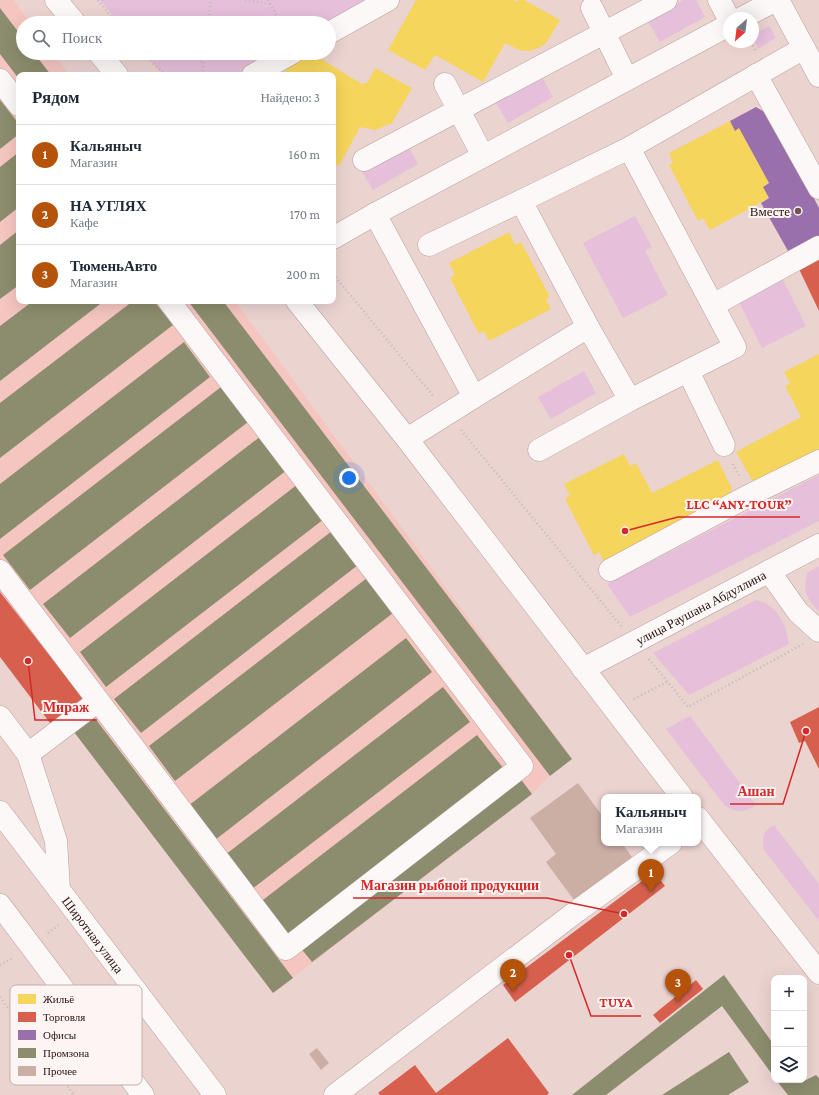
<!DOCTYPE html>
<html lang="ru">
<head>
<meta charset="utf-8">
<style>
  :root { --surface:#fff; --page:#f6f6f7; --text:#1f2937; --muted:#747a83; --line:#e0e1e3; --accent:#b45309 }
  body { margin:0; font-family:"Crimson Pro",serif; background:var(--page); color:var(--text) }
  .controls { position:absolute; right:12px; bottom:12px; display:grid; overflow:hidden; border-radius:8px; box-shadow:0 4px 16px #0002 }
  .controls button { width:36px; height:36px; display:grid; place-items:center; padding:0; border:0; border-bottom:1px solid var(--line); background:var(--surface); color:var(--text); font:20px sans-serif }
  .compass { position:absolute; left:723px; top:12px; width:36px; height:36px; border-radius:50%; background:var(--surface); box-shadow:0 4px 16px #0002; rotate:208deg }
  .you { position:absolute; left:349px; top:478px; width:14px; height:14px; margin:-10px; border:3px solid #fff; border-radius:50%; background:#1a73e8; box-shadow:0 0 0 6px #1a73e833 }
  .badge { display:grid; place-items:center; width:26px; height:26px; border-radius:50%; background:var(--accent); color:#fff; font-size:13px; font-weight:700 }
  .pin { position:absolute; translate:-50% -33px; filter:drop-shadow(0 1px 2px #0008) }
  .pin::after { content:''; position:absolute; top:21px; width:14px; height:12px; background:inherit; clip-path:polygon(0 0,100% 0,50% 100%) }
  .popup { position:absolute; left:601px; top:794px; width:100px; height:52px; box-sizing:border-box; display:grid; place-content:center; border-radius:8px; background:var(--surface); filter:drop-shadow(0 1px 3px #0005); font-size:13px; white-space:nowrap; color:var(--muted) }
  .popup b { font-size:15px; color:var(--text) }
  .popup::after { content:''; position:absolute; left:50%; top:100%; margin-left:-8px; border:8px solid transparent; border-top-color:var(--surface) }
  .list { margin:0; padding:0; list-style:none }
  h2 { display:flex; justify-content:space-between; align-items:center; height:52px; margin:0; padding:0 16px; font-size:17px }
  h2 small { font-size:13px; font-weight:400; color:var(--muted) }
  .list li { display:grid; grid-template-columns:26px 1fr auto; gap:12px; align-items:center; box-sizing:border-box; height:60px; padding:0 16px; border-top:1px solid var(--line) }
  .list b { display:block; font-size:15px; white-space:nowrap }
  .list p { margin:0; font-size:13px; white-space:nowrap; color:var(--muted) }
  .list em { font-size:13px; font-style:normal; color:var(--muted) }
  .icon { flex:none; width:22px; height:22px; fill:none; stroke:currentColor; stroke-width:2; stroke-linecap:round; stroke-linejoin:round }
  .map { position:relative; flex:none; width:819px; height:1095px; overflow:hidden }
  .search { position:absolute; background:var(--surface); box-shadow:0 4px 16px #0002; left:16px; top:16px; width:320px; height:44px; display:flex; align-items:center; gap:10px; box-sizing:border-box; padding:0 14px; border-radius:22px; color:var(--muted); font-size:15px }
  .panel { position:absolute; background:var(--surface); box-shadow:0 4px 16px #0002; left:16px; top:72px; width:320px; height:232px; border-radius:8px }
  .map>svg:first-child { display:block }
  .built { fill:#f5c6c0 }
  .green { fill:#e6bfda }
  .homes { fill:#f6d55c }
  .shops { fill:#d6604d }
  .offices { fill:#9970ab }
  .industry { fill:#8c8c6e }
  .building { fill:#cbafa5 }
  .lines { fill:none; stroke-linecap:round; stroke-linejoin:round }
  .minor-casing { stroke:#b9a19e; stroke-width:23 }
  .major-casing { stroke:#b9a19e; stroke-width:23 }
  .path { stroke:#c4b9b8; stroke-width:2.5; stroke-dasharray:1 3; stroke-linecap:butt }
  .minor { stroke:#fcf8f8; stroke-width:22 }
  .major { stroke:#fcf8f8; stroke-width:22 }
  .poi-dot { fill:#6f5653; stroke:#fdf5f4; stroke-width:1.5 }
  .labels { text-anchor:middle; stroke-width:4; stroke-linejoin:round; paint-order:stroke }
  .poi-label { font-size:13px; fill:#2c120f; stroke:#fdf5f4; text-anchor:end }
  .street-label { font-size:13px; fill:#2c120f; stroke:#fdf5f4 }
  .key { fill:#fdf5f4; stroke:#beb1af; stroke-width:1 }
  .key-label { font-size:11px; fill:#2c120f }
  .leader { fill:none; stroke:#d62828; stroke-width:1.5 }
  .callout-dot { fill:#d62828; stroke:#fdf5f4; stroke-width:1.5 }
  .callout-label { font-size:14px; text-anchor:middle; font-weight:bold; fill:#d62828; stroke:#fdf5f4; stroke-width:4; stroke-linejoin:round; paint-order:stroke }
</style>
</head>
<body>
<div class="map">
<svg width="819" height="1095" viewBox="0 0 819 1095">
  <rect width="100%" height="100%" fill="#ebd3d0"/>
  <path class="built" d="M0 0H14L30 23H23V53H53L69 75H19V301H235L572 759 550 775 532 794 273 993 74 732 86 702 0 592Z"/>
  <g class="green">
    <path d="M100 0H377L329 23H119Z"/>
    <path d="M683 0H696L705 17 660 42 647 20Z"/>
    <path d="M769 26 776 38 758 49 753 35Z"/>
    <path d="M145 53H286L249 75H163Z"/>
    <path d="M541 75 553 97 508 123 495 101Z"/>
    <path d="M406 142 418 164 373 190 360 168Z"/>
    <path d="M635 216 652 247 645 251 668 295 623 318 583 243Z"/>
    <path d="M783 280 806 326 762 348 739 302Z"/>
    <path d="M584 371 596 393 551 419 538 397Z"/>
    <path d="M819 475V521L630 617 607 584Z"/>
    <path d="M819 566V611C805 597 803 592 807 573Z"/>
    <path d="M756 600C779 606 785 623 789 644L689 695 653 653Z"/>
    <path d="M690 716 756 805C743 813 738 813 725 806L666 729Z"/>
    <path d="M774 825 819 884V921L764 850C762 836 762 833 774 825Z"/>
  </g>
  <g class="homes">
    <path d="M416 0H513L517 2 518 0H524L560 20 550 37 545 44 538 48 529 51 519 50 505 43 483 82 435 55 425 70 388 50Z"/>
    <path d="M311 53 362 84 368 82 375 68 412 88 392 123 375 130 360 127 339 166 333 163V75H279Z"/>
    <path d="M730 121 735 131 739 128 769 183 763 187 769 198 710 230 703 218 698 221 669 165 673 163 669 153Z"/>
    <path d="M509 232 515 245 521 242 550 297 546 299 551 309 489 341 484 331 479 334 450 278 455 275 449 263Z"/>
    <path d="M819 354V451L763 481 752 480 736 452 801 417 785 386 790 384 784 372Z"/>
    <path d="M624 454 630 466 636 463 652 493 718 460 732 489 726 499 604 562 599 552 594 555 565 499 570 496 564 484Z"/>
  </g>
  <g class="shops">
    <path d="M819 258V311L799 269Z"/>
    <path d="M0 592 86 702 53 727 0 657Z"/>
    <path d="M819 707V769L805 741 799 743 790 722Z"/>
    <path d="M654 872 665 886 515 1002 503 985Z"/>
    <path d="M696 980 703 989 660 1023 653 1015Z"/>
    <path d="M508 1038 549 1093 547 1095H380L378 1093 415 1065 436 1093Z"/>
  </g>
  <path class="offices" d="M756 107 771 116 819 208V236L788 251 761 203 769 198 763 187 769 183 739 128 735 131 730 121Z"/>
  <g class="industry">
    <path d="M0 8 23 38V53H34L51 75H19V79L0 54Z"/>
    <path d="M0 100 19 124V134L0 149Z"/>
    <path d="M19 152V207L0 222V167Z"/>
    <path d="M19 230V285L0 299V245Z"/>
    <path d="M33 301H104L0 381V326Z"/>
    <path d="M133 301H154L173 325 0 458V403Z"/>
    <path d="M188 301H223L572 759 550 776Z"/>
    <path d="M184 342 210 377 0 539V484Z"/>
    <path d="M221 387 248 422 30 590 3 555Z"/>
    <path d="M261 436 287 470 70 638 43 604Z"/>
    <path d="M298 484 324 519 106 687 80 652Z"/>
    <path d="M332 531 358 565 141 733 114 699Z"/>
    <path d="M367 578 393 613 175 781 149 746Z"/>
    <path d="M406 638 432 672 215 840 188 806Z"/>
    <path d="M443 687 470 722 252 889 225 855Z"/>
    <path d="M94 717 293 978 273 993 74 732Z"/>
    <path d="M477 735 504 769 286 937 259 903Z"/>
    <path d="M519 777 532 794 312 962 299 946Z"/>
    <path d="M724 975 774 1045V1077L722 1006 606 1095H572Z"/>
    <path d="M729 1052 749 1082 728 1095H662Z"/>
    <path d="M816 1075 819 1078V1095H788L776 1080H798L800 1083Z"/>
  </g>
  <g class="building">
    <path d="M578 783 604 818V843H622L632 857 574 900 546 862 556 854 530 818Z"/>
    <path d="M317 1048 329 1063 321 1070 309 1054Z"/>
  </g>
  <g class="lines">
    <defs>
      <g id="minor">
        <path d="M56 0 75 23"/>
        <path d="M719 0 729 19"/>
        <path d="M778 0 819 76"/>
        <path d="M592 8 627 79"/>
        <path d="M742 18 776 0"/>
        <path d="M329 33 388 0"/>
        <path d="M99 53 117 75"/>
        <path d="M253 75 292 53"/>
        <path d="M756 75 819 188"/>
        <path d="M0 80 19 105"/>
        <path d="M445 84 483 156"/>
        <path d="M364 160 666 0"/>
        <path d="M521 201 588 327"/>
        <path d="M375 214 474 397 588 327 630 400 735 347 629 148 804 48"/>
        <path d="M333 238 375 214 729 25"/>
        <path d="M429 245 521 201 629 148"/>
        <path d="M297 301 407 439 682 797"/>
        <path d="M713 305 819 247"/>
        <path d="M688 371 724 445"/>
        <path d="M407 439 474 397"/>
        <path d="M539 450 630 400"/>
        <path d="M610 570 750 495 819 461"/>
        <path d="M0 571 286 949 522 766 169 301"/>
        <path d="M769 571 798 612 819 631"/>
        <path id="s1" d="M583 669 819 545"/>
        <path d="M0 717 28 754 56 841 59 889"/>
        <path d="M28 754 98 701"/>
        <path d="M698 818 819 973"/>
        <path d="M335 1095 577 911 671 843"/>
      </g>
      <g id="major">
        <path id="s2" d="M0 812 215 1095"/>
        <path d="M0 905 143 1095"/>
      </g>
    </defs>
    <use href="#minor" class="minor-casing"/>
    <use href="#major" class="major-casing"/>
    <g class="path">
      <path d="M98 0 116 23"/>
      <path d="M98 0H106"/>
      <path d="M245 0 270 4"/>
      <path d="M268 0 281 23"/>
      <path d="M208 23 211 0"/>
      <path d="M751 42 756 51"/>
      <path d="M141 53 166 75"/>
      <path d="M192 53 203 63"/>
      <path d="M202 75 205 53"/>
      <path d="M333 274 434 397"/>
      <path d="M461 430 621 626"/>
      <path d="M733 464 740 477"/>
      <path d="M649 659 688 707 803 644"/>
      <path d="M634 699 667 682"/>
      <path d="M48 933 60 924"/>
      <path d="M0 965 13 958"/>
      <path d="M0 997 74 1095"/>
    </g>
    <use href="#minor" class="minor"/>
    <use href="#major" class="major"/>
  </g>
  <circle class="poi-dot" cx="798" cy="211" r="4"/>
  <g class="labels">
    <g class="poi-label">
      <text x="790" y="216">Вместе</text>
    </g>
    <g class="street-label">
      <text dy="5" stroke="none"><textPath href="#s1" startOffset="133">улица Раушана Абдуллина</textPath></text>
      <text dy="5" stroke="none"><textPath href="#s2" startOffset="154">Широтная улица</textPath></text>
    </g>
  </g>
  <rect x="10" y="985" width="132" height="100" rx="6" class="key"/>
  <rect x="18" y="994" width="18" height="10" fill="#f6d55c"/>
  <rect x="18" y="1012" width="18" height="10" fill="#d6604d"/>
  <rect x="18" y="1030" width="18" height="10" fill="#9970ab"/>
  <rect x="18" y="1048" width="18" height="10" fill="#8c8c6e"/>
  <rect x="18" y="1066" width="18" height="10" fill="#cbafa5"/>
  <g class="key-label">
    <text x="43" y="1003">Жильё</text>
    <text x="43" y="1021">Торговля</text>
    <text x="43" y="1039">Офисы</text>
    <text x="43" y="1057">Промзона</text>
    <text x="43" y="1075">Прочее</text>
  </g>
  <path class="leader" d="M625 531L678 517H800M28 661L35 720H97M806 731L783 804H730M624 914L547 898H353M569 955L591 1016H641"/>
  <g class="callout-dot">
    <circle cx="625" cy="531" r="4"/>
    <circle cx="28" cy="661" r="4"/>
    <circle cx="806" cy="731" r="4"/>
    <circle cx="624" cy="914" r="4"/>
    <circle cx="569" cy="955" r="4"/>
  </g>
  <g class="callout-label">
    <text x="739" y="509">LLC “ANY-TOUR”</text>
    <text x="66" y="712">Мираж</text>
    <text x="756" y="796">Ашан</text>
    <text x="450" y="890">Магазин рыбной продукции</text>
    <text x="616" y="1007">TUYA</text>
  </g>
</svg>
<div class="controls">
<button>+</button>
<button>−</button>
<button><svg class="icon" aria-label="layers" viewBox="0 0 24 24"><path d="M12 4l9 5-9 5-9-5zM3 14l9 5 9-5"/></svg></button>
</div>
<svg class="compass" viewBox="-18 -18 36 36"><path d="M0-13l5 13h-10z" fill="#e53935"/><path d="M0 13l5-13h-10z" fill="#747a83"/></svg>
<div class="you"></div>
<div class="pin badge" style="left:651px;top:892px">1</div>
<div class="popup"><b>Кальяныч</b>Магазин</div>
<div class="pin badge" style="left:513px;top:992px">2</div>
<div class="pin badge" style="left:678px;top:1002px">3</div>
<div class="search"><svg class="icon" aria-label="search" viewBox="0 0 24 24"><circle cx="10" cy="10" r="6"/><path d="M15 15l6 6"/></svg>Поиск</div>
<section class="panel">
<h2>Рядом<small>Найдено: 3</small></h2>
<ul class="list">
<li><span class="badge">1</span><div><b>Кальяныч</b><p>Магазин</p></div><em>160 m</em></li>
<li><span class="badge">2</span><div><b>НА УГЛЯХ</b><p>Кафе</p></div><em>170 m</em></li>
<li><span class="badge">3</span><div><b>ТюменьАвто</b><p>Магазин</p></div><em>200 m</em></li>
</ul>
</section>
</div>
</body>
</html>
